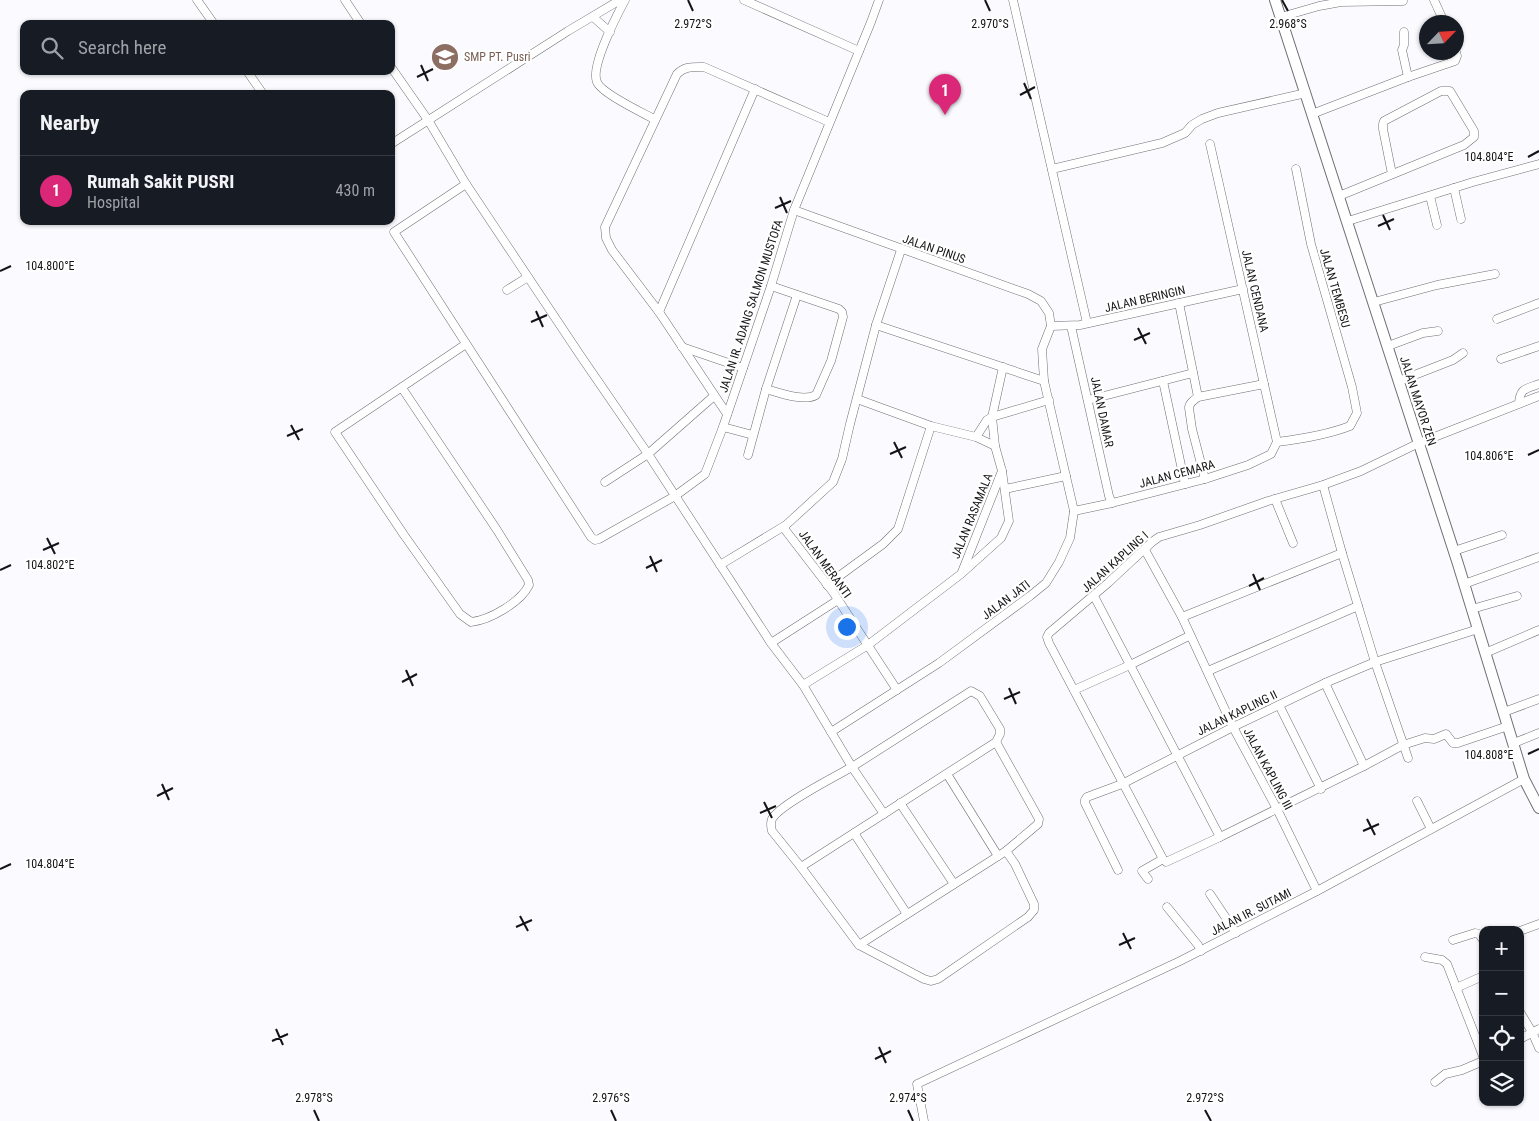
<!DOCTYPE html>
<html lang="en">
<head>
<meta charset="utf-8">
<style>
  :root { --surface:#171b24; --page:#20242c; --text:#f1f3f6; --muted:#9ea1a6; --line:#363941; --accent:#db2777 }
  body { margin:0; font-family:"Roboto Condensed",sans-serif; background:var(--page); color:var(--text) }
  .controls { position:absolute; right:15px; bottom:15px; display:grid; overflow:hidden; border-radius:10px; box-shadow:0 1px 4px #0004 }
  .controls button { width:45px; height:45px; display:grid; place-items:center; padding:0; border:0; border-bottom:1px solid var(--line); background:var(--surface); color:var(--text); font:25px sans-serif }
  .compass { position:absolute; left:1419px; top:15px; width:45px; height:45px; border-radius:50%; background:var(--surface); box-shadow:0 1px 4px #0004; rotate:65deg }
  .you { position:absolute; left:846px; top:626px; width:18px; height:18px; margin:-12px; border:4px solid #fff; border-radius:50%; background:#1a73e8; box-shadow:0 0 0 8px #1a73e833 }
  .badge { display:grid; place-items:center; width:32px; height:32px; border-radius:50%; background:var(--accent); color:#fff; font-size:16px; font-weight:700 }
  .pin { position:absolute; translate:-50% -41px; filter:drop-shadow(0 1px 2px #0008) }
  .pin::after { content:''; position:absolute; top:26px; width:18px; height:15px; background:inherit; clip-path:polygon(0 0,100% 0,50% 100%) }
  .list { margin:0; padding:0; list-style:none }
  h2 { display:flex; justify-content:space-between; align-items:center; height:65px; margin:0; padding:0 20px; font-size:21px }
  h2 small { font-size:16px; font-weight:400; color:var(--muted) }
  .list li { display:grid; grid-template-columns:32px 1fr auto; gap:15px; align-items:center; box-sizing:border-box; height:70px; padding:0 20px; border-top:1px solid var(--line) }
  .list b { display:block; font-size:19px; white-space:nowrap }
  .list p { margin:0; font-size:16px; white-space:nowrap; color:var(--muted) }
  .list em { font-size:16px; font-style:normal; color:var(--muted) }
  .icon { flex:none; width:28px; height:28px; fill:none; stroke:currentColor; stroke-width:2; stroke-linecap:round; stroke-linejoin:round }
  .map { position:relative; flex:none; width:1539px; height:1121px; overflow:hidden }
  .search { position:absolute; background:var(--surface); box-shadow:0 1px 4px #0004; left:20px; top:20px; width:375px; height:55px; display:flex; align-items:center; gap:12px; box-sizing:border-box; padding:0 18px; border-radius:10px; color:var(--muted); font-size:19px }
  .panel { position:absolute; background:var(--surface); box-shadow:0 1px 4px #0004; left:20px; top:90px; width:375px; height:135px; border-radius:10px }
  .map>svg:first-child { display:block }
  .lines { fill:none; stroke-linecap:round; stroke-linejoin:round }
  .minor-casing { stroke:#707074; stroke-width:9 }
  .tertiary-casing { stroke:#707074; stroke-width:12 }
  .minor { stroke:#fff; stroke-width:8 }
  .tertiary { stroke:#fff; stroke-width:10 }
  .ticks { fill:none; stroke:#141416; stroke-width:2 }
  .labels { text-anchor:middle; stroke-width:4.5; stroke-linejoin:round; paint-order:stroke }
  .education-label { font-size:12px; fill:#785e54; stroke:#fff; text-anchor:start }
  .street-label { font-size:12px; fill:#141416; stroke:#fff }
  .ticks-label { font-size:12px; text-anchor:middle; fill:#141416; stroke:#fff; stroke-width:4.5; stroke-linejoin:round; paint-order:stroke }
</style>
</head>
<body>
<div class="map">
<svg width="1539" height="1121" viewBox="0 0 1539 1121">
  <rect width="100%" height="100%" fill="#fafaff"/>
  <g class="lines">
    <defs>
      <g id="minor">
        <path d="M197 0 214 24"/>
        <path d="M345 0 361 24"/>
        <path d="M625 0C617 15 590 67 597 82 601 93 643 113 654 119"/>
        <path d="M744 0 859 51"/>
        <path d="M1013 0 1087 323"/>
        <path d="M1434 0 1444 22"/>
        <path d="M593 17 610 32"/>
        <path d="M1281 17 1319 6 1341 2 1403 1"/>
        <path d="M391 67 428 120 466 184 580 355 648 454 771 643 803 685 852 767 971 691 980 696 1000 729V734L996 742 801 867"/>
        <path d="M247 71 263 94"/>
        <path d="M1408 77 1455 61 1457 56 1456 52"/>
        <path d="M1312 114 1408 77 1402 50 1404 45V32"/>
        <path d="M391 144 568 31 620 0"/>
        <path d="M1210 144 1277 442"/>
        <path d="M1052 169 1162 143 1185 133 1192 125 1202 119 1218 113 1306 93"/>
        <path d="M466 184 394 232 591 537 595 540 599 539 675 496 705 474 723 427 771 286 794 210 871 22 879 0"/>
        <path d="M1454 188 1461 219"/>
        <path d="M1339 196 1464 145 1474 137V131L1450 91H1441L1384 121 1383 124V129L1392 174"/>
        <path d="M1430 196 1437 225"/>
        <path d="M794 210 1028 294 1041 301 1049 313 1051 326 1042 349 1044 381 1074 511 1070 538 1059 562 1046 583 1030 596 939 663 831 732"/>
        <path d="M1348 221 1473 182 1539 164"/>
        <path d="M901 250 876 325 1044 381"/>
        <path d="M507 290 528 277"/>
        <path d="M1374 302 1437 285 1495 274"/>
        <path d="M1179 303 1198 397 1264 384"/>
        <path d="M659 312 755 89"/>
        <path d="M1497 319 1539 303"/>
        <path d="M1051 326 1080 325 1243 289"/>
        <path d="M1071 326 1109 496 1112 503"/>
        <path d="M1388 346 1423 333 1438 331"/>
        <path d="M682 347 743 368"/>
        <path d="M1501 359 1539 346"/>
        <path d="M1163 381 1185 484"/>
        <path d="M1399 381 1453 360 1463 353"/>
        <path d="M402 388 497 530 528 580 529 585C521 602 490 620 471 622L460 614 404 535 335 432 466 344"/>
        <path d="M766 389C780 393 804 402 816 395L831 361 843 317 842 312 839 309 771 286"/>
        <path d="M1198 397C1194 400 1189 403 1189 408L1192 429 1205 479"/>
        <path d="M857 399 931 426 976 437 995 446"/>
        <path d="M1088 400 1193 373"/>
        <path d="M1519 403C1520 388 1526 389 1539 384"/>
        <path d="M727 414 659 312 612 250 606 238 605 227 677 74C685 66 693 67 704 67L829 122"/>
        <path d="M723 427 753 435"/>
        <path d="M976 437 987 420 992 417 1049 400"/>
        <path d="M1277 442C1301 439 1327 435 1350 426L1357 413 1352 387 1311 244 1296 169"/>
        <path d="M748 455 766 389 797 295"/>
        <path d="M605 482 648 454 714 396"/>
        <path d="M1323 485 1342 553 1375 662 1408 758"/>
        <path d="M1005 489 1066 476"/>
        <path d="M1275 499 1293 543"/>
        <path d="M1074 511 1112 503 1205 479 1248 465 1271 454 1277 442"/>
        <path d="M783 527 833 592 897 690"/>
        <path d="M1145 550 1182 617 1233 727 1277 809 1317 891"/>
        <path d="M1454 551 1502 535"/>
        <path d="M720 565 786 525 833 482 842 459 850 424 876 325"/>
        <path d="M962 572 1002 471"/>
        <path d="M1464 584 1539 557"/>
        <path d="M827 585 883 544 898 529 931 426"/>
        <path d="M1094 596 1220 837"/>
        <path d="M1472 609 1517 596"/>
        <path d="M1182 617 1342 553"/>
        <path d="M771 643 838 600"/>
        <path d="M1485 653 1539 630"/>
        <path d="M1208 671 1358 606"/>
        <path d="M1325 683 1364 766 1220 837 1166 862 1163 859 1049 643 1047 637 1049 633 1108 583 1152 542 1159 537 1200 525 1268 501 1323 485 1361 471 1419 443 1539 396"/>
        <path d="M803 685 868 645 961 574 1001 538 1009 521 1002 471 995 446 992 417 1003 367"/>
        <path d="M1074 690 1130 665 1189 636"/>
        <path d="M1279 705 1321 789"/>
        <path d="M1504 712 1539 699"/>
        <path d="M1514 743 1539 733"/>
        <path d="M1364 766 1403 745 1425 738 1434 739 1446 734 1453 743H1458L1508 726"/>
        <path d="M947 774 998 856"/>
        <path d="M1417 801 1431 829"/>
        <path d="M900 803 954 884"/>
        <path d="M884 814 852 767C836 776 779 805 772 819 770 823 771 827 772 831L801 867 859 945 924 979 931 981 938 979 1028 917 1034 910V904L1015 864 1006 851"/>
        <path d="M854 833 907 914"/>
        <path d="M1118 870 1085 803V800L1087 797 1122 784 1233 727 1325 683 1375 662 1478 629"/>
        <path d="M1148 879 1142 871 1163 859"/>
        <path d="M1210 894 1236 933"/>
        <path d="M1167 907 1198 945 1201 951"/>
        <path d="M1520 931 1539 924"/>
        <path d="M1453 940 1475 933 1479 934 1483 940"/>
        <path d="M859 945 1006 851 1038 824 1039 819 996 742"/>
        <path d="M1425 957 1442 960 1447 964 1483 1056"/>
        <path d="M1456 988 1483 976"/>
        <path d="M1520 1012 1532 1032 1539 1048"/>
        <path d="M1520 1039 1539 1029"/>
        <path d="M1435 1082 1445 1074 1462 1070 1483 1061"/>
        <path d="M924 1121 917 1084 1180 961 1317 891 1524 779"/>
      </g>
      <path id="tertiary" d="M1275 0 1458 564 1524 779 1539 808"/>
    </defs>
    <use href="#minor" class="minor-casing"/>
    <use href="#tertiary" class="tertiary-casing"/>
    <use href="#minor" class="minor"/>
    <use href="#tertiary" class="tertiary"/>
  </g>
  <path class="ticks" d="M688 0 693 11M985 0 990 11M1282 0 1288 11M421 65 428 81M417 77 433 69M1024 83 1031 99M1020 95 1035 87M1528 157 1539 151M780 197 787 213M775 208 791 201M1383 215 1390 230M1378 226 1394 219M0 271 11 266M536 311 543 327M531 322 547 315M1138 328 1146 344M1134 340 1150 333M291 425 299 440M287 436 303 429M894 442 902 458M890 454 906 447M1528 455 1539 450M47 538 55 554M43 550 59 543M650 556 657 572M646 568 662 560M0 570 11 565M1253 574 1260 590M1249 586 1264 578M406 670 413 686M402 682 417 674M1009 688 1016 704M1004 699 1020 692M1528 754 1539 749M162 784 169 800M157 796 173 788M764 802 772 818M760 813 776 806M1367 819 1375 835M1363 831 1379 824M0 869 11 864M520 916 528 931M516 927 532 920M1123 933 1131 949M1119 945 1135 938M276 1029 283 1045M272 1041 288 1034M879 1047 886 1063M875 1059 891 1051M314 1110 319 1121M611 1110 616 1121M908 1110 913 1121M1205 1110 1211 1121"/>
  <defs>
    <symbol id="school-disc" viewBox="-11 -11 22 22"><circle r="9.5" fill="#8d6e63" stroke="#fff"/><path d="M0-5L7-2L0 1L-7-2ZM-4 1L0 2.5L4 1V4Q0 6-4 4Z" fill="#fff"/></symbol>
  </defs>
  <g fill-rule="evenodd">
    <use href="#school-disc" x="429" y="41" width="32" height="32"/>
  </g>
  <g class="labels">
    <g class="education-label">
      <text x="464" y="61">SMP PT. Pusri</text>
    </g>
    <g class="street-label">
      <text transform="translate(934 249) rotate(19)" y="4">JALAN PINUS</text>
      <text transform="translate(1335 288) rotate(74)" y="4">JALAN TEMBESU</text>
      <text transform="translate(1255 291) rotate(77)" y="4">JALAN CENDANA</text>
      <text transform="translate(1145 299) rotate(-13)" y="4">JALAN BERINGIN</text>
      <text transform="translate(751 306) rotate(-72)" y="4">JALAN IR. ADANG SALMON MUSTOFA</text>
      <text transform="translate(1418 401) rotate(72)" y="4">JALAN MAYOR ZEN</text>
      <text transform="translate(1102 412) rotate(78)" y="4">JALAN DAMAR</text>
      <text transform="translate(1177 474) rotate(-15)" y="4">JALAN CEMARA</text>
      <text transform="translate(972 516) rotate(-68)" y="4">JALAN RASAMALA</text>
      <text transform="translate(1115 562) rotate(-42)" y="4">JALAN KAPLING I</text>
      <text transform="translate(825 564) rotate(54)" y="4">JALAN MERANTI</text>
      <text transform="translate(1006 600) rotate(-37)" y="4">JALAN JATI</text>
      <text transform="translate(1237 713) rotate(-26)" y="4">JALAN KAPLING II</text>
      <text transform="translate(1268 769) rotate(62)" y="4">JALAN KAPLING III</text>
      <text transform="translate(1251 912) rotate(-27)" y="4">JALAN IR. SUTAMI</text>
    </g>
  </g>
  <g class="ticks-label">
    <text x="693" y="28">2.972°S</text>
    <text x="990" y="28">2.970°S</text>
    <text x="1288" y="28">2.968°S</text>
    <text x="1489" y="161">104.804°E</text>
    <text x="50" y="270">104.800°E</text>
    <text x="1489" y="460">104.806°E</text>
    <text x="50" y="569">104.802°E</text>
    <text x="1489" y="759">104.808°E</text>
    <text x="50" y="868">104.804°E</text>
    <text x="314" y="1102">2.978°S</text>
    <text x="908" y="1102">2.974°S</text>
    <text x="611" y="1102">2.976°S</text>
    <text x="1205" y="1102">2.972°S</text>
  </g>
</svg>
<div class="controls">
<button>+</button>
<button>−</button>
<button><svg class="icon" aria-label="locate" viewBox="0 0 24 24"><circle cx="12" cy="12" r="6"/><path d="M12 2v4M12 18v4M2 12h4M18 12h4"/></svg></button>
<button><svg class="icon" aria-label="layers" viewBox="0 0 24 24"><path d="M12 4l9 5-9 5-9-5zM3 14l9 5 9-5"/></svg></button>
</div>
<svg class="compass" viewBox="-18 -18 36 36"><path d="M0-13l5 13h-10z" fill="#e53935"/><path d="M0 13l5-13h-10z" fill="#9ea1a6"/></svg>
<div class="you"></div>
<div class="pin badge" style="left:945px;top:115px">1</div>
<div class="search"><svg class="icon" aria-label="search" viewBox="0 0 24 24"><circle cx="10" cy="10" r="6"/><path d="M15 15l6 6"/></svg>Search here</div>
<section class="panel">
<h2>Nearby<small></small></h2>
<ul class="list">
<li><span class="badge">1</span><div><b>Rumah Sakit PUSRI</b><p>Hospital</p></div><em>430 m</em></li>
</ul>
</section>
</div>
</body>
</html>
